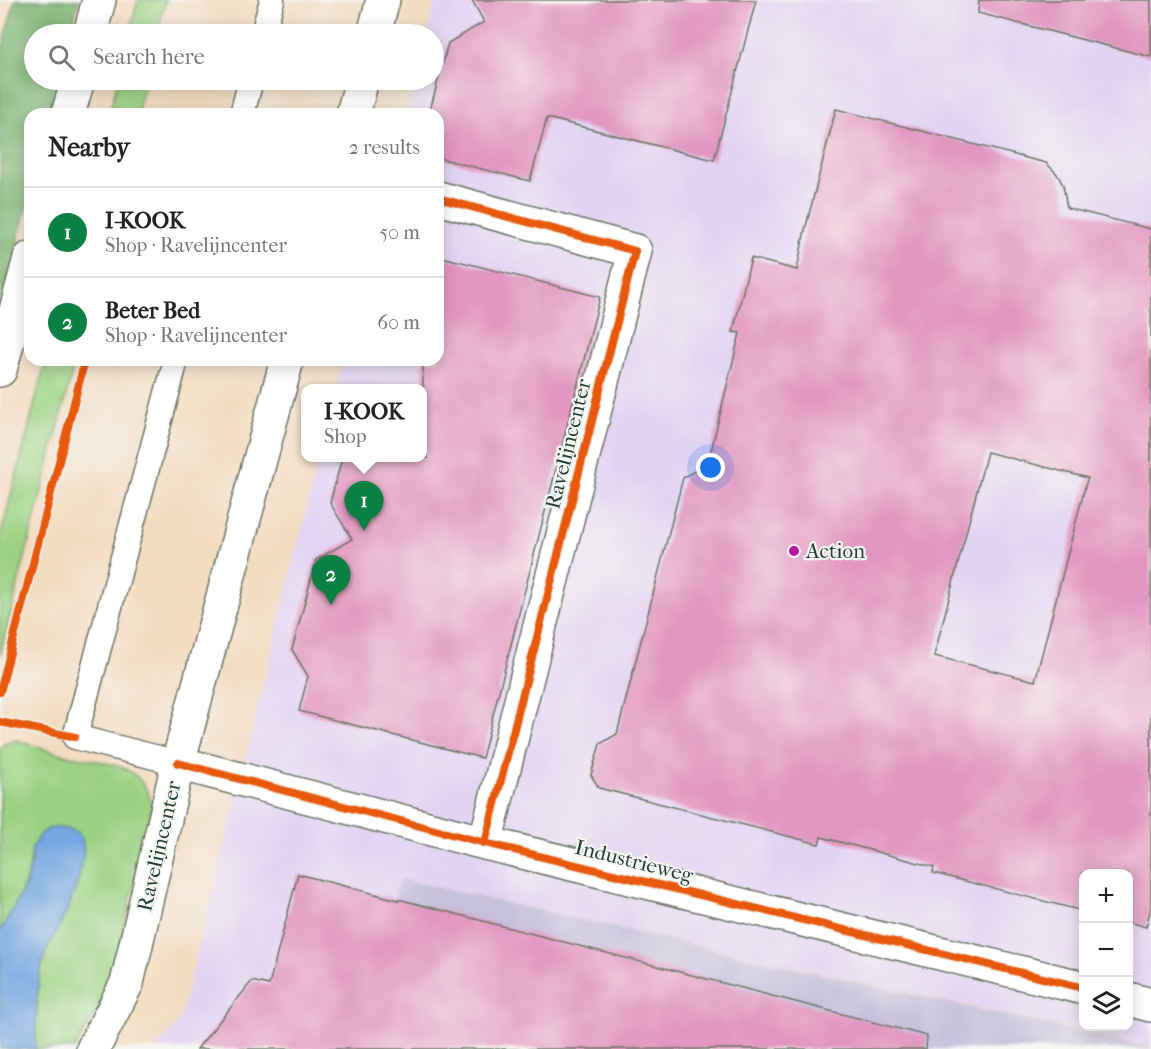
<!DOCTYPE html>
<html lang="en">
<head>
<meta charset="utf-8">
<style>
  :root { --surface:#fff; --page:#f6f6f6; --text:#222; --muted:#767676; --line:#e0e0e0; --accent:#0b8043 }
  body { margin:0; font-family:"IM FELL French Canon",serif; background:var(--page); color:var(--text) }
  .controls { position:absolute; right:18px; bottom:18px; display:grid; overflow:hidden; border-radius:12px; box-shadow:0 3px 15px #0003 }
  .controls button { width:54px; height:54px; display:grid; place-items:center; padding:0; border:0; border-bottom:2px solid var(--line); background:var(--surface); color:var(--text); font:30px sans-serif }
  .you { position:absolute; left:711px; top:468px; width:21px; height:21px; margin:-15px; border:4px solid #fff; border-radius:50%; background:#1a73e8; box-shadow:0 0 0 9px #1a73e833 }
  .badge { display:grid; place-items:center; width:39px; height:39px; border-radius:50%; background:var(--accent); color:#fff; font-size:20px; font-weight:700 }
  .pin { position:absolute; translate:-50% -50px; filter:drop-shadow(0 2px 3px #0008) }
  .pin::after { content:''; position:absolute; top:32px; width:21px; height:18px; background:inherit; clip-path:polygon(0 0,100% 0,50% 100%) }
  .popup { position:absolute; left:301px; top:384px; width:126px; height:78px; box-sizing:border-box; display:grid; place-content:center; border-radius:12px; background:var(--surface); filter:drop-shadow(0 2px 4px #0005); font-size:20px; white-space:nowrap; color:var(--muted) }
  .popup b { font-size:22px; color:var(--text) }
  .popup::after { content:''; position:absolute; left:50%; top:100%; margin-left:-12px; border:12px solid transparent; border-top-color:var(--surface) }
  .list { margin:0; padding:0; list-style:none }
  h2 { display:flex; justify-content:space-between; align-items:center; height:78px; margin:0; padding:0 24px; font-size:26px }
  h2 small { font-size:20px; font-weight:400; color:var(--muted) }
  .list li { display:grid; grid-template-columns:39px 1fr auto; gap:18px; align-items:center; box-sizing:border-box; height:90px; padding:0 24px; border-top:2px solid var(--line) }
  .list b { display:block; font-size:22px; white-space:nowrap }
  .list p { margin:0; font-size:20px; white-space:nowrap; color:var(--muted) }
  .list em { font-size:20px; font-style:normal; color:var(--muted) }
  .icon { flex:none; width:33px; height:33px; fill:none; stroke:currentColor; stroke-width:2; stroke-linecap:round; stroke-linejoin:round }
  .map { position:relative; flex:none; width:1151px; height:1049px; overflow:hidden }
  .search { position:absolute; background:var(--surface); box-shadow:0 3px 15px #0003; left:24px; top:24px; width:420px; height:66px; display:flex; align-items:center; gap:15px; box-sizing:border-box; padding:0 21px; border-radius:33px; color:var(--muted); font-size:22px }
  .panel { position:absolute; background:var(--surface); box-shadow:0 3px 15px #0003; left:24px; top:108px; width:420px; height:258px; border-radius:18px }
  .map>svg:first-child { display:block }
  .built { fill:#e3d3f2; fill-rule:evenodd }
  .industrial { fill:#c6c0da }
  .green { fill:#9bd182; stroke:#5d875b; stroke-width:1.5 }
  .forest { fill:#7cb370; stroke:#4e7852; stroke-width:1.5 }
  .water { fill:#75a6e0; stroke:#4a728a; stroke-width:1.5 }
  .building { fill:#e297c0; fill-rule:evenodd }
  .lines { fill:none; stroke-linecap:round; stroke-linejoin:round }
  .service-casing { stroke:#697465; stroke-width:27 }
  .minor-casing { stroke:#697465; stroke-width:36 }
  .secondary-casing { stroke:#697465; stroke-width:36 }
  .service { stroke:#fff; stroke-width:24 }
  .minor { stroke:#fff; stroke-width:33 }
  .secondary { stroke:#fff; stroke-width:33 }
  .cycleway-casing { stroke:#f6f6f2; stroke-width:11 }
  .cycleway { stroke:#e8590c; stroke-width:8 }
  .poi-dot { fill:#b5179e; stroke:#f6f6f2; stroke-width:2 }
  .labels { text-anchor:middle; stroke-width:4.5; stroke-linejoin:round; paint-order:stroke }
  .street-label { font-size:21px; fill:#1f3d34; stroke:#f6f6f2 }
  .poi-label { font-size:21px; fill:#1f3d34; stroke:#f6f6f2; text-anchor:start }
</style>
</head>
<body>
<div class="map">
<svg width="1151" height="1049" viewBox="0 0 1151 1049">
  <rect width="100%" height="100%" fill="#f6f6f2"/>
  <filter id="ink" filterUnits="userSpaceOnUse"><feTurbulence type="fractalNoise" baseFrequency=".0167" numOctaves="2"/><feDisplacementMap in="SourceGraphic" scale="12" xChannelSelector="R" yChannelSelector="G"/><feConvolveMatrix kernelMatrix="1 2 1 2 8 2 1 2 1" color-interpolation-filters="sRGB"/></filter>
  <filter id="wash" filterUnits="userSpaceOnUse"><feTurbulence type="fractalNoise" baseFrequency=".008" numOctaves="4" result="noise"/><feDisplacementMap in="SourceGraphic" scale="24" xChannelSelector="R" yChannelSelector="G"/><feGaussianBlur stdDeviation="1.35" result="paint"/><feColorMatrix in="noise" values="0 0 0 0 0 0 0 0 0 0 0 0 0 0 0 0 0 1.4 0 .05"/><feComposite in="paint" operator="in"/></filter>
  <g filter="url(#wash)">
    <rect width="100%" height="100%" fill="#f3dbbf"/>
    <path class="built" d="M435 0H1151V1047L401 879 355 1049H156L179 1021 212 895 319 458H422V388H336L343 360H438V114H406L415 80H434V34H427ZM1084 874H1128V1026H1084Z"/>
    <path class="industrial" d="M400 879 1151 1048V1049H355Z"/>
    <g class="green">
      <path d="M138 0H166L157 34H129Z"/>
      <path d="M118 80H146L137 114H109Z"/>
      <path d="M46 360H75L0 656V538Z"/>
      <path d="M16 740C34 746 52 752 71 756 85 759 115 763 126 769 140 777 149 790 152 806L115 966 105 998 74 1049H35L38 980 45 954 70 902 78 879 84 851 32 848C30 882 17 902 0 931V749L4 744Z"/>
    </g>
    <path class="forest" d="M15 0H79L70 34H34V80H59L50 114H30V193L0 312V56Z"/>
    <path class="water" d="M50 828C58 828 69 827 77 832 94 844 72 900 65 915 58 929 49 942 44 957 35 987 37 1018 35 1049H0V931L13 909 26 884 31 866 32 848 40 834Z"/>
    <g id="blocks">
      <g class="building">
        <path d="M472 0H756L714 160 547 118 530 181 438 158V114H429L448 43 484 22Z"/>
        <path d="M979 0H1151V57L978 13Z"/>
        <path d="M836 109 1046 163 1057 174 1063 185 1067 208 1151 229V908L1146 927 1128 922V873H1083V911L933 873 934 867 821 837 819 844 599 788 591 775 600 744 617 734 683 478 708 463 740 333 733 332 751 258 797 270 804 234ZM987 452 1088 478 1086 483 1035 681 934 656Z"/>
        <path d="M438 256 600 297 482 758 299 711 308 676 292 650 316 560 352 539 330 503 342 458H428L423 448V360H438Z"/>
        <path d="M298 874 398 900V899L927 1036 926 1049H197L252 981 269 985Z"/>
      </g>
    </g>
  </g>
  <g filter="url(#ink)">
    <use href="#blocks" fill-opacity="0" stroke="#697465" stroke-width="1.5"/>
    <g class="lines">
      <defs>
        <g id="service">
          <path d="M263 34 272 0"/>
          <path d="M242 114 251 80"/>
          <path d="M176 360 75 737 178 763"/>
        </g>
        <g id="minor">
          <path d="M374 34 383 0"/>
          <path d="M353 114 362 80"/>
          <path d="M438 198 635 251 485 843"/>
          <path d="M178 763 485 843 1084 988"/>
          <path d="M1128 999 1151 1005"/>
          <path d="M93 1049 127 983 178 763 287 360"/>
        </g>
        <g id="secondary">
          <path d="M90 34 99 0"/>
          <path d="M68 114 78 80"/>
          <path d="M0 370 30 258"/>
        </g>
      </defs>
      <use href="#service" class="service-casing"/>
      <use href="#minor" class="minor-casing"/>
      <use href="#secondary" class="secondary-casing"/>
      <use href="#service" class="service"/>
      <use href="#minor" class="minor"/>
      <use href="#secondary" class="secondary"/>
      <defs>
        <g id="cycleway">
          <path d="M438 198 635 251 485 843"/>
          <path d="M0 692 85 360"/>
          <path d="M0 722 75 737"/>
          <path d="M178 763 485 843 1084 988"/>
        </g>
      </defs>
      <use href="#cycleway" class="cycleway-casing"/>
      <use href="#cycleway" class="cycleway"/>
    </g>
  </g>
  <circle class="poi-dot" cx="794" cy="551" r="6"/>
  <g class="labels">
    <g class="street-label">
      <text transform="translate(568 444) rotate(-76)" y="7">Ravelijncenter</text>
      <text transform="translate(159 846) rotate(-77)" y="7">Ravelijncenter</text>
      <text transform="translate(634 861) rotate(14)" y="7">Industrieweg</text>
    </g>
    <g class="poi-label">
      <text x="806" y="558">Action</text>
    </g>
  </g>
</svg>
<div class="controls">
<button>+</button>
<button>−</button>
<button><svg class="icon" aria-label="layers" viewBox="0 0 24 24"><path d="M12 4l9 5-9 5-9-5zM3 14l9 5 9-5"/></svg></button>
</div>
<div class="you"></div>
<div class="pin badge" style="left:364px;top:531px">1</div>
<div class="popup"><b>I-KOOK</b>Shop</div>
<div class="pin badge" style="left:331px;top:605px">2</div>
<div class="search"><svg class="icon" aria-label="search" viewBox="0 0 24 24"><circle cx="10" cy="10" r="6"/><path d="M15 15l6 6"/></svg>Search here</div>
<section class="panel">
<h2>Nearby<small>2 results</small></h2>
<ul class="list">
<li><span class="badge">1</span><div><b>I-KOOK</b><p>Shop · Ravelijncenter</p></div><em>50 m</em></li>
<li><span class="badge">2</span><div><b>Beter Bed</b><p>Shop · Ravelijncenter</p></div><em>60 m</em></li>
</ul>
</section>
</div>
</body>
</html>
